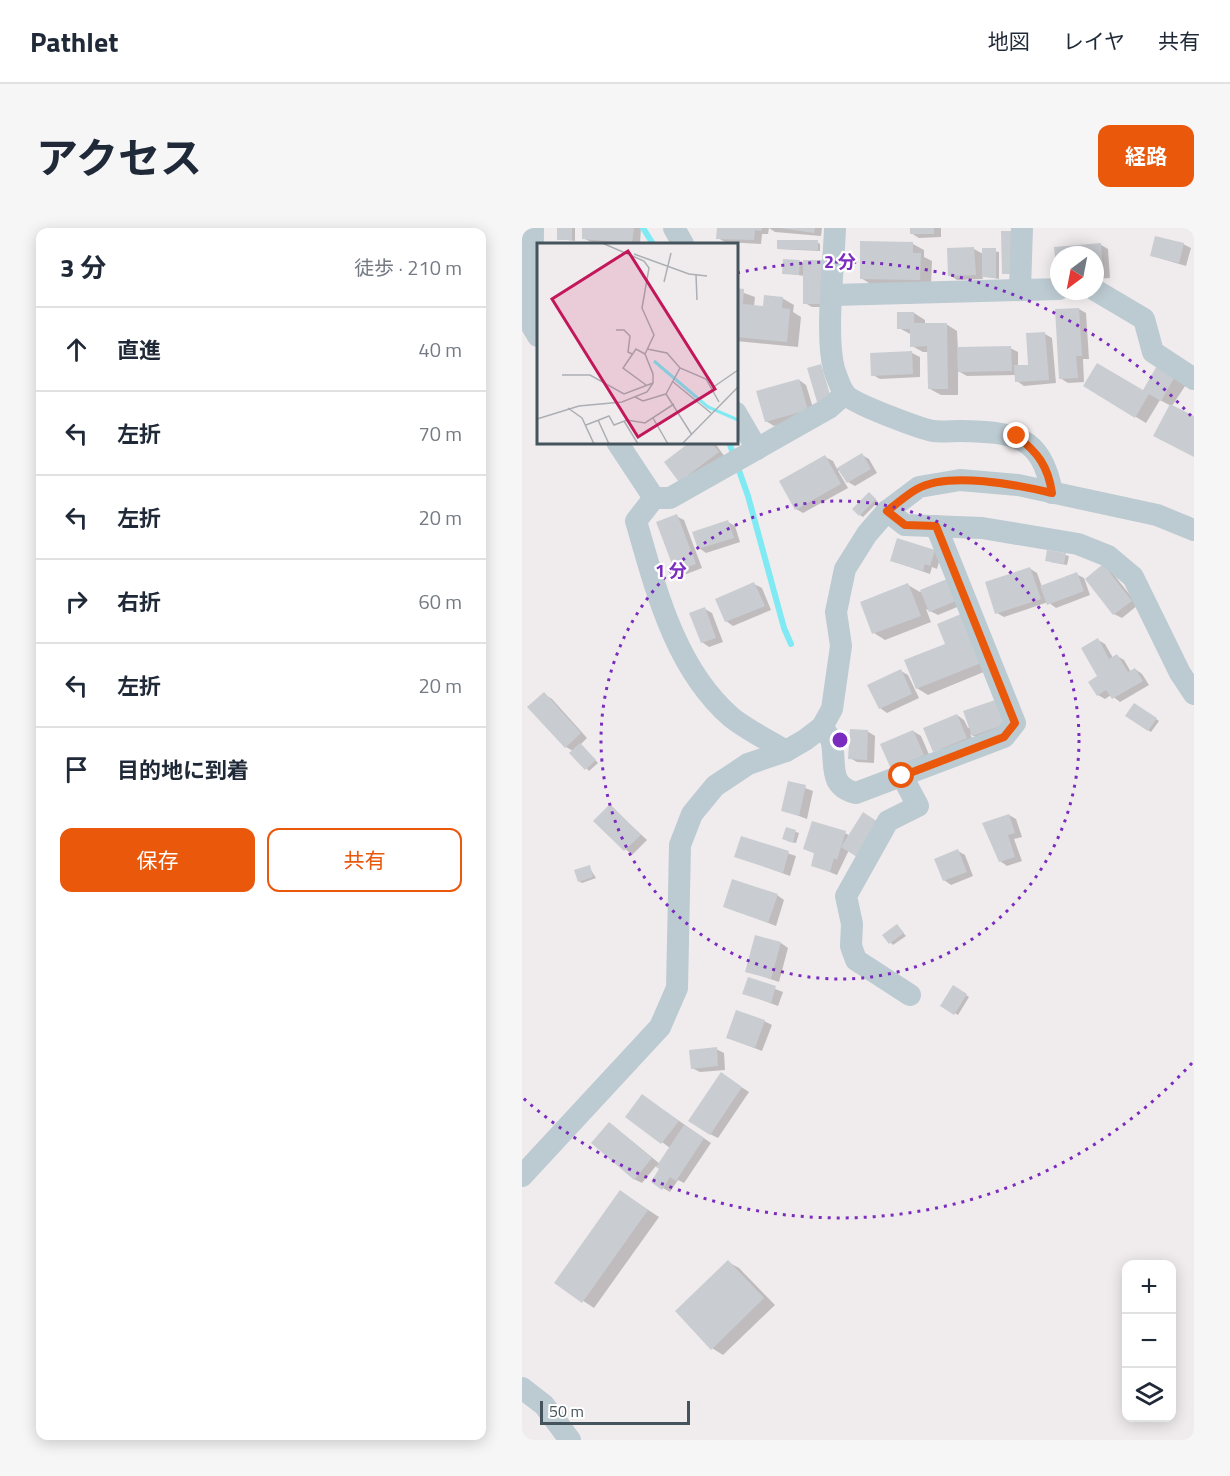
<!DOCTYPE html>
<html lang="ja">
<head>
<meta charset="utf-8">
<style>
  :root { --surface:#fff; --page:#f6f6f7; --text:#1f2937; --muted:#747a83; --line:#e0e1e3; --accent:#ea580c }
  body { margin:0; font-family:"Titillium Web","Noto Sans JP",sans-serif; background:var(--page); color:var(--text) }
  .controls { position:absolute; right:18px; bottom:18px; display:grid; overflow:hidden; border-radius:12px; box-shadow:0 3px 15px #0003 }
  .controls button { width:54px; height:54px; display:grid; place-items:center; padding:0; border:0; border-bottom:2px solid var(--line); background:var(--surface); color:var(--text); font:30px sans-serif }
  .compass { position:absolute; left:528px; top:18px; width:54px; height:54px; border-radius:50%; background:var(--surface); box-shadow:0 3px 15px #0003; rotate:212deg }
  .scale { position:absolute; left:18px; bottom:15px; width:150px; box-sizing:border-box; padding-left:6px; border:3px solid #44535c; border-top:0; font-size:16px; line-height:21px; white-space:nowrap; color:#44535c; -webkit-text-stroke:4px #fff; paint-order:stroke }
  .stop { position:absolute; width:18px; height:18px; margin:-14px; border:4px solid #ea580c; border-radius:50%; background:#fff }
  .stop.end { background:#ea580c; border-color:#fff; box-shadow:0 2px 6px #0008 }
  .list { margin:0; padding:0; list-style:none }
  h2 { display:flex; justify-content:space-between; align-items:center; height:78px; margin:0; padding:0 24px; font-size:26px }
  h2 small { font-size:20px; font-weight:400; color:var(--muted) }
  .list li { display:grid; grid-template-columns:39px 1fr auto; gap:18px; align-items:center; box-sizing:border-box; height:84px; padding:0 24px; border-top:2px solid var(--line) }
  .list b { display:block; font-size:22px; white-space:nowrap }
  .list em { font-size:20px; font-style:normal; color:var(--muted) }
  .actions { display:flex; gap:12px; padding:18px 24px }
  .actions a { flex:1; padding:14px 0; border:2px solid var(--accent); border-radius:12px; text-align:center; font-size:21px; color:var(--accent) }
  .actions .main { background:var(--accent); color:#fff }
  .icon { flex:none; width:33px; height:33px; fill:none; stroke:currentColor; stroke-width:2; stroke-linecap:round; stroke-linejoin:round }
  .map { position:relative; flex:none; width:672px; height:1212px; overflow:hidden; border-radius:12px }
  header { display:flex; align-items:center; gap:36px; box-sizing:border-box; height:84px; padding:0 30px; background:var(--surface); border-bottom:2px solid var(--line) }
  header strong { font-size:28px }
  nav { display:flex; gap:33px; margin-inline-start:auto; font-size:21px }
  .intro { display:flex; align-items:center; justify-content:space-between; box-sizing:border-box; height:144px; padding:0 36px }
  h1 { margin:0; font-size:42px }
  .button { padding:15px 27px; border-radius:12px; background:var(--accent); color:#fff; font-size:21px; font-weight:700 }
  main { display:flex; gap:36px; padding:0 36px }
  aside { flex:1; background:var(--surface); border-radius:12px; box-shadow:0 3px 15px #0003 }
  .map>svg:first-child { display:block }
  .shadow { fill:#0003 }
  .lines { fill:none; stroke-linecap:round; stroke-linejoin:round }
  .stream { stroke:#7feaf3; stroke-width:6 }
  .building { fill:#c9cdd2 }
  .minor { stroke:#bccad1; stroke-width:22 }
  .route { stroke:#ea580c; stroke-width:8 }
  .ring { fill:none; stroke:#7b2cbf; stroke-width:3; stroke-dasharray:3 6 }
  .inset-river { fill:none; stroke:#7feaf3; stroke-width:3 }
  .inset-road { fill:none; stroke:#abafb3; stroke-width:1.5 }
  .view { fill:#c2185b; fill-opacity:0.15; stroke:#c2185b; stroke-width:3 }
  .inset-edge { fill:none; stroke:#44535c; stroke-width:3 }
  .centre { fill:#7b2cbf; stroke:#fff; stroke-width:3 }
  .ring-label { font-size:18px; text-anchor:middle; font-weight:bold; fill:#7b2cbf; stroke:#fff; stroke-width:4.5; stroke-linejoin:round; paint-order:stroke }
</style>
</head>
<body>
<header>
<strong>Pathlet</strong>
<nav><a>地図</a><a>レイヤ</a><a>共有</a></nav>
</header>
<div class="intro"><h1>アクセス</h1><a class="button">経路</a></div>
<main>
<aside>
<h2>3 分<small>徒歩 · 210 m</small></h2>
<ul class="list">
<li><svg class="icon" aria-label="ahead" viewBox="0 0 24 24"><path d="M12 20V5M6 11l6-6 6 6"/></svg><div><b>直進</b></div><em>40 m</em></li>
<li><svg class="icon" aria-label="left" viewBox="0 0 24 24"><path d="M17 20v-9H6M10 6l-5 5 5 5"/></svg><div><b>左折</b></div><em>70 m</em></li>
<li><svg class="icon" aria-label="left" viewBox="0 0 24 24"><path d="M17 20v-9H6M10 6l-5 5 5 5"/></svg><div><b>左折</b></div><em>20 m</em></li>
<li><svg class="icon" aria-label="right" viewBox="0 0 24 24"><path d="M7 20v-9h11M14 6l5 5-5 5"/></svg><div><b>右折</b></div><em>60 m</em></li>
<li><svg class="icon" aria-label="left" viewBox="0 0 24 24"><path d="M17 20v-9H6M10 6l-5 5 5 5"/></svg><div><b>左折</b></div><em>20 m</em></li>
<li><svg class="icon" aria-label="arrive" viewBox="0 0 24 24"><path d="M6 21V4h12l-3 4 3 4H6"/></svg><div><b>目的地に到着</b></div></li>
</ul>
<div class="actions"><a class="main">保存</a><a>共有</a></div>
</aside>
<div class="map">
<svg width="672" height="1212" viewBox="0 0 672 1212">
  <rect width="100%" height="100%" fill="#f0eced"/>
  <g class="shadow">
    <path d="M37 0H53V13L37 11Z"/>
    <path d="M62 0H119L118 16 69 14 61 10Z"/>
    <path d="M196 0H300L299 8 253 4 247 0 246 6H240L239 16 203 14 196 10Z"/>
    <path d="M389 0H419V9L397 10 389 5Z"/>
    <path d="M295 14 298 16V23L256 21Z"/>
    <path d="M391 16 402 22V29L410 33 409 57H350L339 50Z"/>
    <path d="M661 16 669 20 664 38 630 28Z"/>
    <path d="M579 17 586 21 588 50 573 51V27H537V49L534 20Z"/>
    <path d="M452 21 461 26V22L477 24V51L460 48 461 51 435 52 428 47Z"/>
    <path d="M277 33 283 36 308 79H290L283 75V48L261 45Z"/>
    <path d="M214 62 233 69 232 79 243 80 260 70 272 77 271 84 279 89 276 119 214 113Z"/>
    <path d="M557 81 564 85 567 131H561L562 154 546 155 538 150Z"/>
    <path d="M392 85 403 92V97L424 96 435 103 436 121 488 120 496 124V139L508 138 523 106 530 110 534 155 502 158 495 153 494 147 445 148 436 143V167H419L408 161 407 124H401L390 118V107L377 100Z"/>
    <path d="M390 125 398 129V149L358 151 351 147 350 126Z"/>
    <path d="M637 139 665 155 650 178 672 190V228L649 178 638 172 624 195 563 158 621 164Z"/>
    <path d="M277 152 284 157 293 186 252 198 244 193Z"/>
    <path d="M170 214H192L203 229 165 257Z"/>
    <path d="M340 227 347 231 355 245 333 258 326 254 318 241 316 243 326 260 281 285 274 281 303 229 311 233 315 241Z"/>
    <path d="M350 268 356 274 341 289 338 287Z"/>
    <path d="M154 288 162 292 180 340 162 347 154 343Z"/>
    <path d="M206 294 213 298 218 314 184 325 177 320Z"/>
    <path d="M412 323 419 327 415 341 410 339 408 346 370 333Z"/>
    <path d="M526 323 547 328 545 337 528 334Z"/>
    <path d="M507 340 515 345 520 359 554 346 562 350 568 367 534 380 526 374 482 389 475 385Z"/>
    <path d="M588 342 616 377 600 390 592 386 565 351Z"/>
    <path d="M424 353 440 377 416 387 404 381 409 394 363 412 352 405 386 357 398 364Z"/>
    <path d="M232 356 240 360 249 382 211 398 204 393Z"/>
    <path d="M183 381 190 385 201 414 187 419 180 414Z"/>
    <path d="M576 412 583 416 591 430 595 428 602 432 609 444 613 441 620 446 627 457 598 474 589 467 583 471 576 467Z"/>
    <path d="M425 417 469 441 406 467 393 459Z"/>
    <path d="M379 443 386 447 397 470 365 485 358 480Z"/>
    <path d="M22 466 30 471 65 510 59 516 76 535 67 543 51 523 44 519Z"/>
    <path d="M613 476 637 493 629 504 605 488Z"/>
    <path d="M443 484 489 501 459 512 448 506 452 514 412 523 435 487 442 492 446 500 448 499Z"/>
    <path d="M345 503 353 508 352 535 335 534 328 530Z"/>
    <path d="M391 503 399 508 409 531 378 544Z"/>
    <path d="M267 554 291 563 285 591 261 582Z"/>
    <path d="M88 578 125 612 110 627 73 593Z"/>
    <path d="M487 587 494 591 500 609 492 611 500 633 485 638 478 633 461 596Z"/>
    <path d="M265 601 277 605 274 615 265 613Z"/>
    <path d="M323 605 328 608 327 622 315 647 290 637 294 626 283 621Z"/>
    <path d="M220 610 274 628 268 648 214 628Z"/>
    <path d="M436 623 443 627 451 648 429 657 422 652Z"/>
    <path d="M67 639 74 650 60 655 57 653Z"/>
    <path d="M255 667 262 672 254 698 203 678Z"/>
    <path d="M375 698 384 708 371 717 362 707Z"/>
    <path d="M259 715 266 720 257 754 225 743Z"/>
    <path d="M227 751 261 764 256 778 222 765Z"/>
    <path d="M431 759 447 769 436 787 420 777Z"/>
    <path d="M242 793 250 797 240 823 206 810Z"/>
    <path d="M194 821 202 825 203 842 178 844 170 840Z"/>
    <path d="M207 851 227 864 196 910 188 906Z"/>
    <path d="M127 872 189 915 162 955 156 952 148 964 141 960 139 941 134 938 120 955 112 951 88 895 138 936 148 920 105 888Z"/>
    <path d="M99 964 137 989 72 1080 34 1055Z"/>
    <path d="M206 1034 217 1040 253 1077 201 1127 190 1120Z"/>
  </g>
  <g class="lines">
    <g class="stream">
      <path d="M121 0 131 16"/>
      <path d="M207 214 226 268 262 400 269 416"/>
    </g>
  </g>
  <g class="building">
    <rect x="35" y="0" width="15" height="12"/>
    <path d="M60 0H112L110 15 60 11Z"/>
    <path d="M195 0H240L239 3 233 2 232 12 194 11Z"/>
    <path d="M258 0H293L292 5Z"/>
    <rect x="388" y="0" width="24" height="6"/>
    <path d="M479 3H497V46H480Z"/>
    <path d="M633 8 662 15 657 35 628 28Z"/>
    <path d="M255 12H296V22L255 21Z"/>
    <path d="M338 13 391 14V25H399L398 52 338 51Z"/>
    <path d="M579 15 581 46 573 47V27H537V49H535L532 19Z"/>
    <path d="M452 19 454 47 426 48 425 20Z"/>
    <path d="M460 20H474V50L460 49Z"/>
    <path d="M261 31 278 32 277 47 260 46Z"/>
    <path d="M281 32H300L301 76H281Z"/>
    <path d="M214 60 222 61 221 76 241 78 242 67 261 69 260 80 268 81 265 114 214 109Z"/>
    <path d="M557 80 560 128H554L556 150 537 151 533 81Z"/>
    <path d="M375 84H392V95H425L426 161H406L405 118 388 119V101H375Z"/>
    <path d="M523 104 527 152 493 154 492 137H506L504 105Z"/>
    <path d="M489 118 490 143 436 144 435 119Z"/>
    <path d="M390 123 391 146 349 148 348 125Z"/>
    <path d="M575 135 621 162 636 136 654 147 639 173 627 166 613 190 561 158Z"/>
    <path d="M299 136 309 170 295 174 285 140Z"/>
    <path d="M277 151 286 182 243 194 234 163Z"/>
    <path d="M648 176 672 188V229L631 208Z"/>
    <path d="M168 214H189L197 224 157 254 142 234Z"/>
    <path d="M340 225 349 241 325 255 315 240Z"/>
    <path d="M303 227 319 256 273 282 257 253Z"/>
    <path d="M347 264 354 271 337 288 330 281Z"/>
    <path d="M155 286 174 336 153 344 134 294Z"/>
    <path d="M206 292 212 310 176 321 170 304Z"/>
    <path d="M375 310 413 322 408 338 403 336 401 343 368 333Z"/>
    <path d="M525 322 544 325 542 336 523 333Z"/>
    <path d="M581 336 610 373 591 387 563 351Z"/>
    <path d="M508 339 519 371 473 386 463 354Z"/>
    <path d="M555 344 562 363 525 377 518 358Z"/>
    <path d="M425 351 434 373 407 384 398 362Z"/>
    <path d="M232 354 243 378 203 394 193 371Z"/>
    <path d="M386 355 399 388 350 406 338 374Z"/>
    <path d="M183 379 194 410 179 415 167 385Z"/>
    <path d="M439 386 459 435 394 461 382 432 423 416 415 396Z"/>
    <path d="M576 410 587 431 595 426 606 444 613 440 621 453 590 471 584 462 575 468 566 454 575 448 559 420Z"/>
    <path d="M379 441 390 466 357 481 345 457Z"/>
    <path d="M22 464 59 505 43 520 5 479Z"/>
    <path d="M473 472 482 497 450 508 441 483Z"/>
    <path d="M612 475 635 490 626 503 603 488Z"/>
    <path d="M435 486 445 510 411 524 401 500Z"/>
    <path d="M328 501 346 502 345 532 326 531Z"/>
    <path d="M391 502 402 527 369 541 358 516Z"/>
    <path d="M58 515 74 532 63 542 47 525Z"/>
    <path d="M266 553 284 557 277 588 259 583Z"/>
    <path d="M88 576 119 607 102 623 71 593Z"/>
    <path d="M341 584 356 594 335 629 319 619Z"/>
    <path d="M487 586 493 605 486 607 493 629 477 634 460 595Z"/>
    <path d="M290 593 324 603 315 632 312 630 308 644 289 638 292 625 281 621Z"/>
    <path d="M264 599 274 602 271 615 260 611Z"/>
    <path d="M219 608 267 623 261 645 212 629Z"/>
    <path d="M436 621 445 644 421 653 412 631Z"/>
    <path d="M68 637 71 649 56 654 52 642Z"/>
    <path d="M210 651 256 666 246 695 201 679Z"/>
    <path d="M375 696 382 705 367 716 360 707Z"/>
    <path d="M233 707 259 714 249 751 223 744Z"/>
    <path d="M226 749 254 758 249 775 220 766Z"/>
    <path d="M431 757 445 766 432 787 418 778Z"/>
    <path d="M214 782 243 792 233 820 204 810Z"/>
    <path d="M195 819 196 838 169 841 167 822Z"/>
    <path d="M199 844 220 859 188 907 166 893Z"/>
    <path d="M120 866 157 893 139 916 103 889Z"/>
    <path d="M87 894 130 930 112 952 69 915Z"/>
    <path d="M162 897 182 910 154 953 148 949 140 962 129 954 137 941 134 939Z"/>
    <path d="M98 962 126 982 60 1075 32 1055Z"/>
    <path d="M206 1032 242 1070 189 1122 153 1083Z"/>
  </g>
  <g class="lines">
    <g class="minor">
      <path d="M11 0 10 98 16 108"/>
      <path d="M152 0 161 16"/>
      <path d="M313 0C312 37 303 107 312 141 314 147 319 161 323 166 331 176 397 200 411 203 419 204 429 203 438 203 490 204 520 206 530 265"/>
      <path d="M498 62 500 0"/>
      <path d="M573 62 622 91 631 124 672 151"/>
      <path d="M311 67 537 61"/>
      <path d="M214 185 235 221"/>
      <path d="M95 214 132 270"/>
      <path d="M132 270 114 293C134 362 153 440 209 489 225 502 246 512 264 523"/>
      <path d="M132 270H148L307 180 323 166"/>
      <path d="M365 283 383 297 460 300 556 316 586 328 611 349 658 445 672 466"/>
      <path d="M300 499C303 504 309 509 310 515 314 537 306 558 334 565L482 509 493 495 414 298"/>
      <path d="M380 548 396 578 366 593 324 668 330 696 329 718 334 732 388 767"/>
      <path d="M0 948 138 799 155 760 158 617 170 586 193 558 226 536 264 523 283 512 300 499 310 481 319 418 314 384 323 341 345 306 365 283 397 259 438 252 496 257 635 287 672 302"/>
      <path d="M0 1160 22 1177 48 1212"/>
    </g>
  </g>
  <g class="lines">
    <path class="route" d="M380 548 482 509 493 495 414 298 383 297 365 283C375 276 384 267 395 261 426 243 497 257 530 265 526 238 516 225 495 208"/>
  </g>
  <g class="ring">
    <circle cx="318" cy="512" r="239"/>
    <path d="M670 835A478 478 0 0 1 1 870M215 45A478 478 0 0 1 670 189"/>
  </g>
  <g transform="translate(15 15)">
    <rect width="201" height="201" fill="#f0eced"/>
    <path class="inset-river" d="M117 118 171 164 201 177"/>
    <path class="inset-road" d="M97 11 152 31 170 33M159 32 160 57M127 39 134 10M79 87H87L93 93 91 109 95 111M110 106 130 110 143 125 169 136 182 159M108 111 99 106 86 125 109 142M25 132H53L87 151 116 140M135 138 174 170M175 145 201 127M129 151 143 125M98 154 106 158 129 151 155 192M31 165 45 175 57 201M116 175 131 201M0 176 42 163 85 159 110 149 116 140V131L108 111 117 92 105 65 112 25 107 18 65 0M61 177 72 201M87 178 101 201M49 182 72 173 77 182 90 177 108 180 137 161M145 201 201 144"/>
    <path class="view" d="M91 8 178 146 101 194 15 56Z"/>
    <rect width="201" height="201" class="inset-edge"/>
  </g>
  <circle cx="318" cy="512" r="9" class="centre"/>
  <g class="ring-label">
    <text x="318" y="40">2 分</text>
    <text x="149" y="349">1 分</text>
  </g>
</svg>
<div class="controls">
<button>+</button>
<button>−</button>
<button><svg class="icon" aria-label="layers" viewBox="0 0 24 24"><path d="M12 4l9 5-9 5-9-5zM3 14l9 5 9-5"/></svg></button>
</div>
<svg class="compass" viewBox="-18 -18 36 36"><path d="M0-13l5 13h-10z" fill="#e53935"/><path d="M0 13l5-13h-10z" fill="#747a83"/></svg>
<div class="scale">50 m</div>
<div class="stop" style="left:380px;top:548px"></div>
<div class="stop end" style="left:495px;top:208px"></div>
</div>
</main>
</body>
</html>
